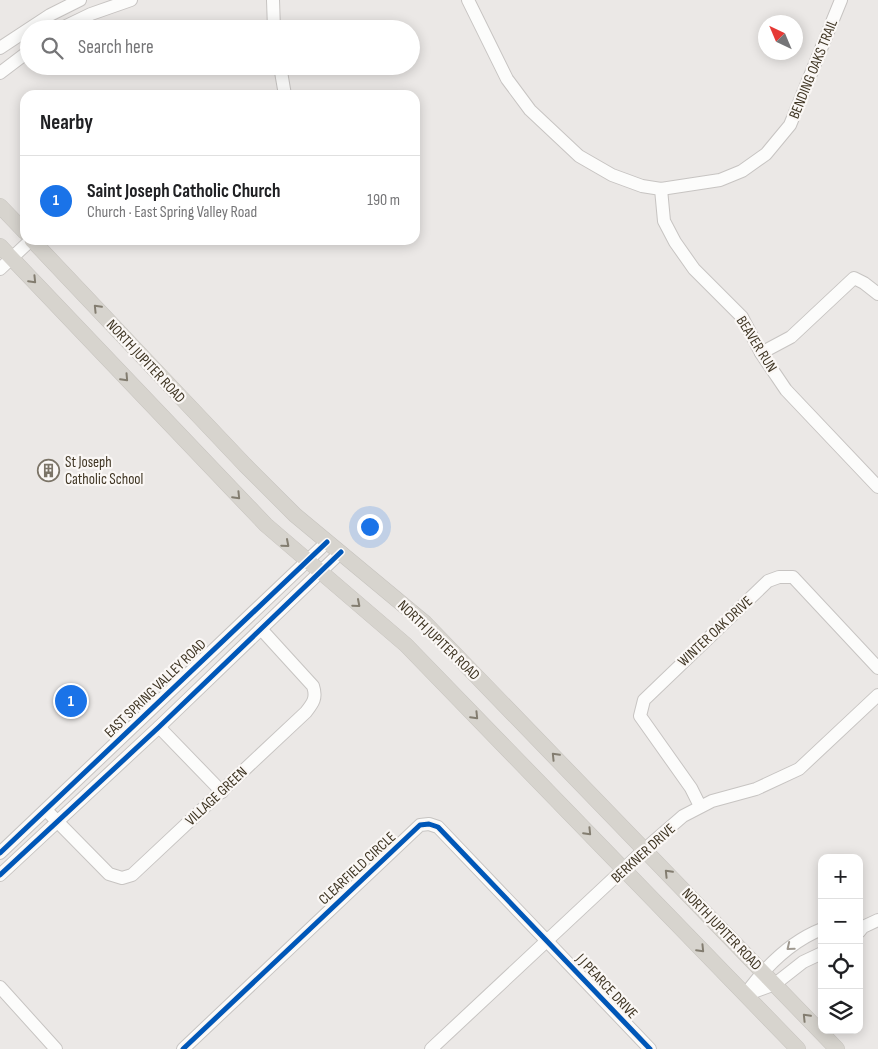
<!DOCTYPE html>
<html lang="en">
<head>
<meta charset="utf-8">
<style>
  :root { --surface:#fff; --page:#f6f6f6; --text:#202124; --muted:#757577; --line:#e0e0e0; --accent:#1a73e8 }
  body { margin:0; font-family:"Sofia Sans Condensed",sans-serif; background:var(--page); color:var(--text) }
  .controls { position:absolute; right:15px; bottom:15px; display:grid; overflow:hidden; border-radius:10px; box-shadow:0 2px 12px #0003 }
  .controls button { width:45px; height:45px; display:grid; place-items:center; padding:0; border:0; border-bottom:1px solid var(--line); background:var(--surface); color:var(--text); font:25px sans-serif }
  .compass { position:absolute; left:758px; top:15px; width:45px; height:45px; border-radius:50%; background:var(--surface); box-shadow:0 2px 12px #0003; rotate:316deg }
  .you { position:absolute; left:369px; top:526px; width:18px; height:18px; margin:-12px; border:4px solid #fff; border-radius:50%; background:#1a73e8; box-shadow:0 0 0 8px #1a73e833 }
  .badge { display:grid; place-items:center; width:32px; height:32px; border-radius:50%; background:var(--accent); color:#fff; font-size:16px; font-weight:700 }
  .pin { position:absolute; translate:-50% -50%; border:2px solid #fff; box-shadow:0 1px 5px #0006 }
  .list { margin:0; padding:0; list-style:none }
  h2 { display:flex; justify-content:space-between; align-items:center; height:65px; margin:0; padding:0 20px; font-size:21px }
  h2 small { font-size:16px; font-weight:400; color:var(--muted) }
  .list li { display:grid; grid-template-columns:32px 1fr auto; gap:15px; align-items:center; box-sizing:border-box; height:90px; padding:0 20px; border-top:1px solid var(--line) }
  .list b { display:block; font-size:19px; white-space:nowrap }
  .list p { margin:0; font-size:16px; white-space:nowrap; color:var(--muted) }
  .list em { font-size:16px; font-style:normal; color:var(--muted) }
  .icon { flex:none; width:28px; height:28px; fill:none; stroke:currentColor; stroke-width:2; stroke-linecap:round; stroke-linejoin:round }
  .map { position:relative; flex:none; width:878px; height:1049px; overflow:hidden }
  .search { position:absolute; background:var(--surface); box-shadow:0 2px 12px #0003; left:20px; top:20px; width:400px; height:55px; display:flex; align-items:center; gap:12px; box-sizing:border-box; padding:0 18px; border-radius:28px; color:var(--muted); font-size:19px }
  .panel { position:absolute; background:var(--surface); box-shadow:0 2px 12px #0003; left:20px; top:90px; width:400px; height:155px; border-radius:15px }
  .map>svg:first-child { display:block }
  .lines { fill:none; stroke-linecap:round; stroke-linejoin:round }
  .minor-casing { stroke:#c7c4c2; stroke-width:14 }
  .major-casing { stroke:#c6c3be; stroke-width:16 }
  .minor { stroke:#fcfcfb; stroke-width:12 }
  .major { stroke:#d7d4ce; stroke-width:15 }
  .cycleway-casing { stroke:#faf7f5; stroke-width:8 }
  .cycleway { stroke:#0057b8; stroke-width:5 }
  .oneway { stroke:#837d70 }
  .oneway2 { stroke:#9e988f }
  .labels { text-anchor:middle; stroke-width:4.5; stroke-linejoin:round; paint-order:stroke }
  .street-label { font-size:15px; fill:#3f3523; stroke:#faf7f5 }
  .poi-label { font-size:15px; fill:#3f3523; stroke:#faf7f5; text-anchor:start }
</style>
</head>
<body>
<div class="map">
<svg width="878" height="1049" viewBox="0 0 878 1049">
  <rect width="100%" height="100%" fill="#ebe8e6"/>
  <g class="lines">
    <defs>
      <g id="minor">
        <path d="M273 0 274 29"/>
        <path d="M468 0 507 79 530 110 579 156 612 175 642 186 661 189 720 180 742 171 766 154 790 125 841 0"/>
        <path d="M60 29 91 14 131 0"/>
        <path d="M0 48 50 15 80 0"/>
        <path d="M280 66 285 95"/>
        <path d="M0 73 29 51"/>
        <path d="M661 189 664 221 675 242 694 269 742 317 761 353 786 390 878 487"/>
        <path d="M0 269 31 240"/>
        <path d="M761 353 791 337 854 278 864 283 878 294"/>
        <path d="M159 727 222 792"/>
        <path d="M700 806 691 788 640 716 644 700 768 581 779 577H793L878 668"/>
        <path d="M46 810 109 874 122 878 132 875 306 712C313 703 317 698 313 686L261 629"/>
        <path d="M0 853 327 542"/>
        <path d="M0 875 159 727 341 552"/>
        <path d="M859 932 863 927 878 920"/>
        <path d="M0 987 56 1049"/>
        <path d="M745 995C765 967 789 942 822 929"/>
        <path d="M745 995 775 984 803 962 822 953"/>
        <path d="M183 1049 420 825 429 824 438 827 650 1049"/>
        <path d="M431 1049 645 849 683 816 712 801 756 789 799 769 878 695"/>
      </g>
      <g id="major">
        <path d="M0 206 25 232"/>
        <path d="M32 240 245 465 295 515 425 623 837 1049"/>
        <path d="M0 246 266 525 406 645 798 1049"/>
      </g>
    </defs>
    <use href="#minor" class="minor-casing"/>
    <use href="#major" class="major-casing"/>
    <use href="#minor" class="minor"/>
    <use href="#major" class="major"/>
    <defs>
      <g id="cycleway">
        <path d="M0 853 327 542"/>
        <path d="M0 875 159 727 341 552"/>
        <path d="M183 1049 420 825 429 824 438 827 650 1049"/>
      </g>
    </defs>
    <use href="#cycleway" class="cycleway-casing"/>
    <use href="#cycleway" class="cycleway"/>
  </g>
  <defs><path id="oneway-chevron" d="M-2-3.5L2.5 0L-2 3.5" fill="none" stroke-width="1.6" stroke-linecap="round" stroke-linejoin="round" transform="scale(1.25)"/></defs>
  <g class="oneway">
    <use href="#oneway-chevron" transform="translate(33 280) rotate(46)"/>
    <use href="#oneway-chevron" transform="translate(97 308) rotate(-134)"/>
    <use href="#oneway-chevron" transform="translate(125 378) rotate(47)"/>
    <use href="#oneway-chevron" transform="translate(237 496) rotate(46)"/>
    <use href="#oneway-chevron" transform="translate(286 544) rotate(41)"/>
    <use href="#oneway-chevron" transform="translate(357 604) rotate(41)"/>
    <use href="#oneway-chevron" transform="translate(475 716) rotate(46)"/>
    <use href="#oneway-chevron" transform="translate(555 756) rotate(-134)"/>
    <use href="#oneway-chevron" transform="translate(588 832) rotate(46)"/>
    <use href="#oneway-chevron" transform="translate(668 873) rotate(-134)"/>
    <use href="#oneway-chevron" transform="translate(701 949) rotate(46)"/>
    <use href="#oneway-chevron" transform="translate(806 1017) rotate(-134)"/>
  </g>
  <use class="oneway2" href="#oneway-chevron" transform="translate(790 947) rotate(141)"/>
  <defs>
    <symbol id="building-ring" viewBox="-11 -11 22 22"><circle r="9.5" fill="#faf7f5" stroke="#7b7467" stroke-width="1.5"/><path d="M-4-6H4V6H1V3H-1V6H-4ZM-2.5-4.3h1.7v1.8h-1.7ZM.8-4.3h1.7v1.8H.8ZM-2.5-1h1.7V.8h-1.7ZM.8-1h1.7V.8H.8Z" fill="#7b7467"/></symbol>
  </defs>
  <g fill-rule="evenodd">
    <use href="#building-ring" x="36" y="458" width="25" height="25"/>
  </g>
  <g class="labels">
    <g class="street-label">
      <text transform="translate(813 69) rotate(-68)" y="5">BENDING OAKS TRAIL</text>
      <text transform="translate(757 344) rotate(58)" y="5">BEAVER RUN</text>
      <text transform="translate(146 361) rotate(47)" y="5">NORTH JUPITER ROAD</text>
      <text transform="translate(715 631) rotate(-43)" y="5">WINTER OAK DRIVE</text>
      <text transform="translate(439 640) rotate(44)" y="5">NORTH JUPITER ROAD</text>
      <text transform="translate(155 688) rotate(-44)" y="5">EAST SPRING VALLEY ROAD</text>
      <text transform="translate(216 796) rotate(-43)" y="5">VILLAGE GREEN</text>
      <text transform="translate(643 853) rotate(-42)" y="5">BERKNER DRIVE</text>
      <text transform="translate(357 868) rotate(-43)" y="5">CLEARFIELD CIRCLE</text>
      <text transform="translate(722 929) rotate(46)" y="5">NORTH JUPITER ROAD</text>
      <text transform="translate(607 986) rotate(47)" y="5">J J PEARCE DRIVE</text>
    </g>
    <g class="poi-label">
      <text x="65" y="467">St Joseph<tspan x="65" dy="17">Catholic School</tspan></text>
    </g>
  </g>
</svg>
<div class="controls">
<button>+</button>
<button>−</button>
<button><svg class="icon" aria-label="locate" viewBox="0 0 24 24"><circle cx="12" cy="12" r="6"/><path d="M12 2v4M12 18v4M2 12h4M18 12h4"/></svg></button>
<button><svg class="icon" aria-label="layers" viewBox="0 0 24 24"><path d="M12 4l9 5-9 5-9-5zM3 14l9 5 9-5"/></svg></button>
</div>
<svg class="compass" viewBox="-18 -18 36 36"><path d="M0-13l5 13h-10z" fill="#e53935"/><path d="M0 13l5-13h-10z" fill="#757577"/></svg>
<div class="you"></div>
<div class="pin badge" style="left:71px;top:701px">1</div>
<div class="search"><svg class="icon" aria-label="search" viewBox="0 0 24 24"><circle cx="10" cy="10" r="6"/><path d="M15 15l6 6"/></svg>Search here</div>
<section class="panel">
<h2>Nearby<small></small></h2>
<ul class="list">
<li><span class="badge">1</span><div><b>Saint Joseph Catholic Church</b><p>Church · East Spring Valley Road</p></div><em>190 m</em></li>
</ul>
</section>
</div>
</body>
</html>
